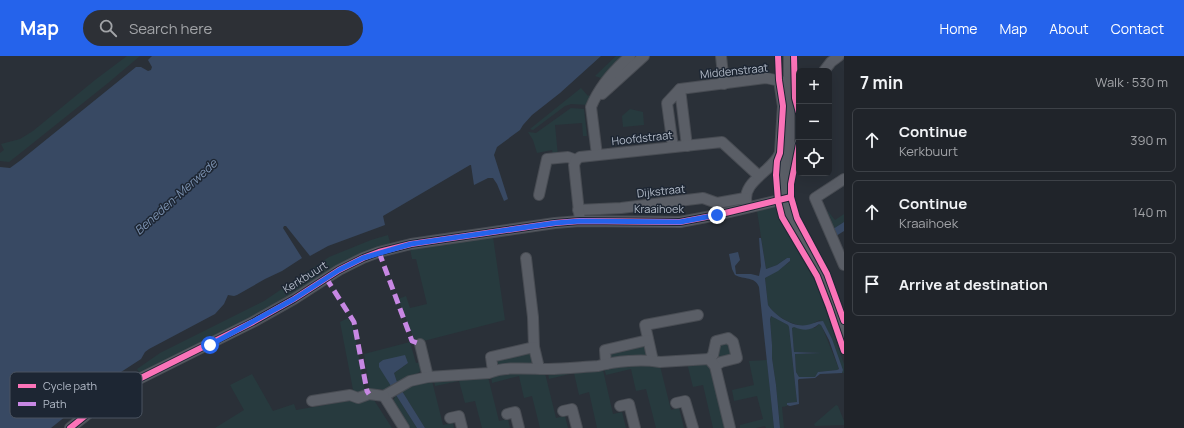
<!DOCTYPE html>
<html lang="en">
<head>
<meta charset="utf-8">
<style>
  :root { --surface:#20242a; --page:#2d3036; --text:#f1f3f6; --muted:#a2a4a8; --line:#3d4147; --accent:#2563eb }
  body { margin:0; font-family:Manrope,sans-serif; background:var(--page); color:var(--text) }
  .controls { position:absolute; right:12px; top:12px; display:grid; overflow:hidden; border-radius:6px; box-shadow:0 4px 16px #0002 }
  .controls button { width:36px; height:36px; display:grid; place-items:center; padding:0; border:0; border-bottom:1px solid var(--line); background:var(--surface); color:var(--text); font:20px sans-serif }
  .stop { position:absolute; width:12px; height:12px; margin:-9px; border:3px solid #2563eb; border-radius:50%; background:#fff }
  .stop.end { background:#2563eb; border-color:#fff; box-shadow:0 1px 4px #0008 }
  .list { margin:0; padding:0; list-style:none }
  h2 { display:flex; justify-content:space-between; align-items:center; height:52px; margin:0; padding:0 16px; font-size:17px }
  h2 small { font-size:13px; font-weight:400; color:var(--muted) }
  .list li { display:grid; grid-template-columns:26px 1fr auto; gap:12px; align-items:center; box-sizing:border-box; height:64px; margin:0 8px 8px; padding:0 8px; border:1px solid var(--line); border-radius:6px }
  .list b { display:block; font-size:15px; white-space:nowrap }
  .list p { margin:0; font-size:13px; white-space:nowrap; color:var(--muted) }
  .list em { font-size:13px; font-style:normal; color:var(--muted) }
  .icon { flex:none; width:22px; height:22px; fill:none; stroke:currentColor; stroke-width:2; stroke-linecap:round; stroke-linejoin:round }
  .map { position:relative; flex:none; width:844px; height:372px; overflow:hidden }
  header { display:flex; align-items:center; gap:24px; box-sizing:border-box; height:56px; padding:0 20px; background:var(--accent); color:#fff }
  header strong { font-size:19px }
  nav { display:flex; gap:22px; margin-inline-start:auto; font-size:14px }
  .search { width:280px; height:36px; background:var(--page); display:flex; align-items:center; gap:10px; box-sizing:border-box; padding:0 14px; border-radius:22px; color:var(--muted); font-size:15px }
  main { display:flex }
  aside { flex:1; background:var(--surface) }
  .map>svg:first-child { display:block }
  .green { fill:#273a3e }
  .water { fill:#384963; fill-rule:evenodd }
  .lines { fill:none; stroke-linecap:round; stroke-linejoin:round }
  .minor-casing { stroke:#484c53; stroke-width:12 }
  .minor { stroke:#5a5e66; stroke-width:10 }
  .quiet { stroke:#c787e3; stroke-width:5; stroke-dasharray:10 5; stroke-linecap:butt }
  .cycleway-casing { stroke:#1d2633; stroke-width:8 }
  .cycleway { stroke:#fb73b8; stroke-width:6 }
  .route { stroke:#2563eb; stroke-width:5 }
  .labels { text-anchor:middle; stroke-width:3; stroke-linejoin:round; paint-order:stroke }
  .street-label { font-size:11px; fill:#b4bcc9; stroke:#1d2633 }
  .water-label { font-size:12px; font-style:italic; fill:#7c92b1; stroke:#1d2633 }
  .key { fill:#1d2633; stroke:#4a5360; stroke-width:1 }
  .key-label { font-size:11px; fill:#b4bcc9 }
</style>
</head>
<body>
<header>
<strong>Map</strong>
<div class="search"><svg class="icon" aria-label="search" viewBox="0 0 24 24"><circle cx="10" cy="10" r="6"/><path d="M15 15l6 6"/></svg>Search here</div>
<nav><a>Home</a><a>Map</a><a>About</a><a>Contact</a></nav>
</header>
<main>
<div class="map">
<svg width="844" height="372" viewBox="0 0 844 372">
  <rect width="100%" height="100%" fill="#2a3038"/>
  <g class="green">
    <path d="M127 0H140L108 27 23 95 9 106 0 105V97L4 94 1 88 20 83 33 75 95 24Z"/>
    <path d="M616 0H626L601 22 595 20Z"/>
    <path d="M581 32 588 40 589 39 590 41 589 49 571 48 565 50 533 74 530 73Z"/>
    <path d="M571 52 584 53 587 80H583L582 67 555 69 558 100 553 99 552 94 537 97 533 84 528 76 536 77Z"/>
    <path d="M630 53 643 56 644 69 623 71 622 60Z"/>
    <path d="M776 151 779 163 817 229 844 308V317H842L843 314 820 264C815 266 810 270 804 270 791 269 775 260 768 249L765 222 790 206 787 202 777 209 766 213 757 155Z"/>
    <path d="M827 154 835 164 844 158V166L833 173 831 169 832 166Z"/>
    <path d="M388 179 391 190 345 206 322 218 296 236 248 264 141 319 137 313 160 297 264 245 329 201 371 184Z"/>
    <path d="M493 181 505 264 416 287 398 243 406 240 410 252 427 248 416 203H412L410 193Z"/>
    <path d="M772 260 788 269 789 271 797 346 787 347V350L782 351 784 372H780L776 329 772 302V289L770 263Z"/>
    <path d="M348 262 354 273 365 336 354 339 340 266Z"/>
    <path d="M819 268H821L839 313 837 314 819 316 815 321H799L796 316 795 298 820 297 794 296 792 272 794 271 815 272Z"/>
    <path d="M410 286 416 307 421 306 423 313 418 317 397 326 394 317 408 307 383 304 391 330 384 335 381 333 370 335 364 298Z"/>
    <path d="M730 287 731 299 718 304 715 301 718 288Z"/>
    <path d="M644 288 648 300 609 302V296Z"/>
    <path d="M531 296 534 307 495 310V304Z"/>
    <path d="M767 304 774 372H766L765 370 756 372H740V369L763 363 757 340 734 345 732 334 754 329 749 305Z"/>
    <path d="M687 307H705L711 313 726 372H713L703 329 693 331Z"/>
    <path d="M643 308 660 310 671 354 679 352 684 372H656L646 333 636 335 631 313 606 319 604 312Z"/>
    <path d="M600 313 601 315 603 314 613 358 622 356 626 372H597L589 336 579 339 574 317 549 323 548 317Z"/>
    <path d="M516 317H545L556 362 565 360 568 372H540L532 340 524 342 519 320 492 327 491 320 498 318Z"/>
    <path d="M252 318 273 355 294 348 296 354 372 341 392 372H215L244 354 230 329Z"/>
    <path d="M488 321 499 365 508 363 510 372H482L475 345 465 347 459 325 435 330 434 324Z"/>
    <path d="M432 325 443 369 453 367 454 372H425L402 335 413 329Z"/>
    <path d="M396 339 417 372H410L393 345Z"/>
    <path d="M836 349 838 350 844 365V369L815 370 814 368Z"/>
  </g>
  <g class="water">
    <path d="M152 0H601L560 37 532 59 523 69 520 74 497 91 494 99 508 143 504 145 497 128 493 122H488L474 129 471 109H470L383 160 385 169 328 190 310 200 286 170H284L283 172 302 202 282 215 265 223 237 239 234 240 228 239 224 248 215 258 149 293 145 296 141 303 121 316 51 372H0V111L10 112 21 104 136 11H141L148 15 151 14 152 11 148 4Z"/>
    <path d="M844 166V175L836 180 833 173Z"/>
    <path d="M759 182H761L766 213 777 209 787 202H790V205L778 215 765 222 768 249C775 260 794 272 807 269 813 268 817 265 823 265L832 283 843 314 842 317 820 318 815 322 799 323 798 324 799 348 790 350 787 349V347L797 346 789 271 788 269 771 260 770 263 772 289V302L776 329 780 372H774L759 231C755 220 744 224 735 219L732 213 729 198 738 196 740 204 735 210 736 218H751L759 220 761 210ZM819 268 821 269 829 284 839 313 837 314 818 316 815 321H799L796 316 795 298 822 297 794 296 792 272 794 271C804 275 811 275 819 268Z"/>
    <path d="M405 299 408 307 394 317 397 326 391 330 379 311V307L383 304Z"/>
    <path d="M402 335 425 372H417L396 339Z"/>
  </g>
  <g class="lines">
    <defs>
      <g id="minor">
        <path d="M721 0 724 28"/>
        <path d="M789 0V90L783 123 784 143 789 159 821 220 834 249 844 278"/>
        <path d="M824 15 831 6 839 0"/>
        <path d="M680 33 766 22 799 29"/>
        <path d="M602 38 644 0"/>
        <path d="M673 91 667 47 680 33 687 90"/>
        <path d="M597 99 591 51C599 31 614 14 630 0"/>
        <path d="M794 107 799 88"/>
        <path d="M844 123 815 142 844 209"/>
        <path d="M539 139 547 103 568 101 576 104"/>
        <path d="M747 148C740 126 773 115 780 97L783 50 779 24"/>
        <path d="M578 154 621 152 703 142 717 147 745 142"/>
        <path d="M580 165 574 109 576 104 580 101 722 86 759 120"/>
        <path d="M526 202 533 261 534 291"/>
        <path d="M420 288 428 321"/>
        <path d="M709 303 713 299 716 285 728 282 733 286 737 302 721 306 715 310"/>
        <path d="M653 305 645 269 698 259"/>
        <path d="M606 308 605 294 648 284"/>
        <path d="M493 315 491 301 534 291 539 312"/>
        <path d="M384 340 410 325 428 321 489 317C503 310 531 313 548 313 564 313 581 311 598 310 615 305 642 303 660 306L709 303 715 310 730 372"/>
        <path d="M384 340 404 372"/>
        <path d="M312 345 350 339 358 342 369 338 384 340"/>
        <path d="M676 347 685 345 693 372"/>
        <path d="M620 350 629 348 635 372"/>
        <path d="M563 355 572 353 577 372"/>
        <path d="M507 358 515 356 519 372"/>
        <path d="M450 362 459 360 462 372"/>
        <path d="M70 372 95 352 133 326 253 266 294 243 339 214 363 202 379 196 411 188 555 167 580 165 680 166 717 159 784 143"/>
      </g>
    </defs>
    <use href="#minor" class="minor-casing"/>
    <use href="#minor" class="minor"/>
    <g class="quiet">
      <path d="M379 196 412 285 420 288"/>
      <path d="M326 222 354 266 367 335 369 338"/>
    </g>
    <defs>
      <g id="cycleway">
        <path d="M778 0 779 24 783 50 780 97 777 105 776 119 778 145 782 161 817 220 829 251 844 295"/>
        <path d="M794 0 795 42 799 57"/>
        <path d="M799 88 791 128V141L797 162 827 218 844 265"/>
        <path d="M70 372 95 352 133 326 253 266 294 243 339 214 363 202 379 196 411 188 555 167 580 165 680 166 717 159 791 141"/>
      </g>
    </defs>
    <use href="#cycleway" class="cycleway-casing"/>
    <use href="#cycleway" class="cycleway"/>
  </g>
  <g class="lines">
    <path class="route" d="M210 289 294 243 339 214 363 202 411 188 555 167 580 165 680 166 717 159"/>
  </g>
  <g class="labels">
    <g class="street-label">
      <text transform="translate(734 15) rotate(-6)" y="4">Middenstraat</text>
      <text transform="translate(642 82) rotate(-6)" y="4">Hoofdstraat</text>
      <text transform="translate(661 135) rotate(-6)" y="4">Dijkstraat</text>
      <text x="659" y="157">Kraaihoek</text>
      <text transform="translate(305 221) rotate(-32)" y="4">Kerkbuurt</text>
    </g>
    <g class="water-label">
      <text transform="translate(176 141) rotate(-42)" y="4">Beneden-Merwede</text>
    </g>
  </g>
  <rect x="10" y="316" width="132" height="46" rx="6" class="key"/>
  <rect x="18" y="328" width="18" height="4" fill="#fb73b8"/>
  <rect x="18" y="346" width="18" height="4" fill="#c787e3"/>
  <g class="key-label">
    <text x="43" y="334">Cycle path</text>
    <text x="43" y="352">Path</text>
  </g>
</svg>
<div class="controls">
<button>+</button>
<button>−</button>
<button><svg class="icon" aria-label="locate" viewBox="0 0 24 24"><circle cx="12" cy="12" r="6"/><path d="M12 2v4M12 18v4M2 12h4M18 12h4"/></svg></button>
</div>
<div class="stop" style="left:210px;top:289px"></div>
<div class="stop end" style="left:717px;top:159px"></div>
</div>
<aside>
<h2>7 min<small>Walk · 530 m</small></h2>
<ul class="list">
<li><svg class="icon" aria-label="ahead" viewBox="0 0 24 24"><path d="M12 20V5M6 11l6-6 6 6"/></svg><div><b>Continue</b><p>Kerkbuurt</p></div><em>390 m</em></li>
<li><svg class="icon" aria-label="ahead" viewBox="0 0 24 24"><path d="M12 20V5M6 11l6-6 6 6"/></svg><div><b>Continue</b><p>Kraaihoek</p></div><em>140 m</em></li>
<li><svg class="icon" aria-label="arrive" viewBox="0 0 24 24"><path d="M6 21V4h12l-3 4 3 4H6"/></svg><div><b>Arrive at destination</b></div></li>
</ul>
</aside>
</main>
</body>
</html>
